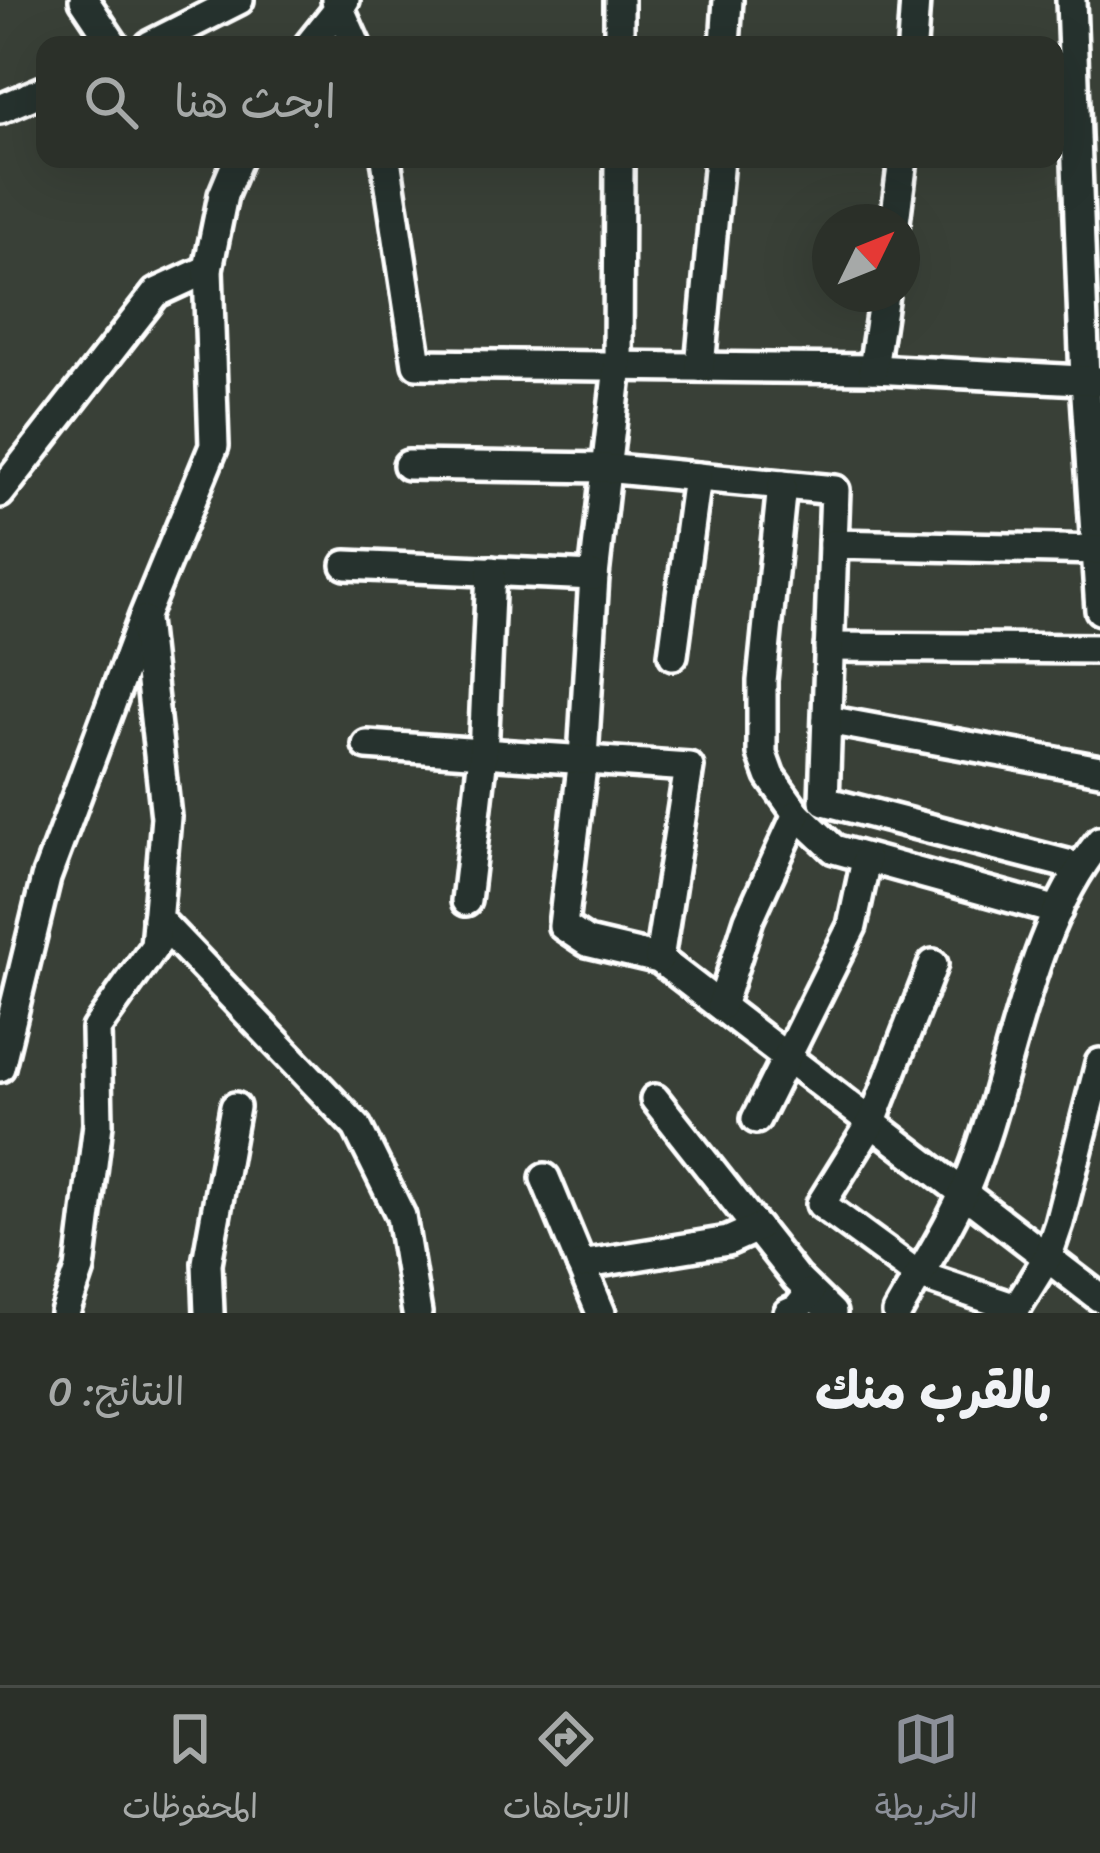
<!DOCTYPE html>
<html lang="ar">
<head>
<meta charset="utf-8">
<style>
  :root { --surface:#2b3029; --page:#373c35; --text:#f1f3f6; --muted:#a6a9a8; --line:#474b46; --accent:#8c9099 }
  body { margin:0; font-family:Sriracha,"Playpen Sans Arabic",sans-serif; background:var(--page); color:var(--text); direction:rtl }
  .compass { position:absolute; left:812px; top:204px; width:108px; height:108px; border-radius:50%; background:var(--surface); box-shadow:0 12px 48px #0002; rotate:47deg }
  .list { margin:0; padding:0; list-style:none }
  h2 { display:flex; justify-content:space-between; align-items:center; height:156px; margin:0; padding:0 48px; font-size:51px }
  h2 small { font-size:39px; font-weight:400; color:var(--muted) }
  .icon { flex:none; width:66px; height:66px; fill:none; stroke:currentColor; stroke-width:2; stroke-linecap:round; stroke-linejoin:round }
  .map { position:relative; flex:none; width:1100px; height:1313px; overflow:hidden; direction:ltr }
  .search { position:absolute; background:var(--surface); box-shadow:0 12px 48px #0002; left:36px; right:36px; top:36px; height:132px; display:flex; align-items:center; gap:30px; box-sizing:border-box; padding:0 42px; border-radius:24px; color:var(--muted); font-size:45px }
  .sheet { height:372px; background:var(--surface) }
  nav { display:flex; justify-content:space-around; align-items:center; box-sizing:border-box; height:168px; border-top:3px solid var(--line); background:var(--surface); font-size:33px; color:var(--muted) }
  nav a { display:grid; justify-items:center; gap:6px }
  nav .on { color:var(--accent) }
  .map>svg:first-child { display:block }
  .lines { fill:none; stroke-linecap:round; stroke-linejoin:round }
  .minor-casing { stroke:#fff; stroke-width:36 }
  .minor { stroke:#26332d; stroke-width:27 }
</style>
</head>
<body>
<div class="map">
<svg width="1100" height="1313" viewBox="0 0 1100 1313">
  <rect width="100%" height="100%" fill="#394037"/>
  <filter id="ink" filterUnits="userSpaceOnUse"><feTurbulence type="fractalNoise" baseFrequency=".00833" numOctaves="2"/><feDisplacementMap in="SourceGraphic" scale="24" xChannelSelector="R" yChannelSelector="G"/><feConvolveMatrix kernelMatrix="1 2 1 2 8 2 1 2 1" color-interpolation-filters="sRGB"/></filter>
  <g filter="url(#ink)">
    <g class="lines">
      <defs>
        <g id="minor">
          <path d="M84 0 114 45"/>
          <path d="M336 0 356 45"/>
          <path d="M1071 0 1085 380 1100 610"/>
          <path d="M150 45 239 0"/>
          <path d="M309 45 345 0"/>
          <path d="M619 45V0"/>
          <path d="M725 45 728 0"/>
          <path d="M912 45 915 0"/>
          <path d="M0 109 45 90"/>
          <path d="M386 159 417 364 873 369 1100 381"/>
          <path d="M619 159 618 366 594 576 583 758 563 926 587 942 659 959 1100 1298"/>
          <path d="M895 222 903 159"/>
          <path d="M700 367 719 159"/>
          <path d="M873 369 884 294"/>
          <path d="M408 465 604 468 835 490 833 544"/>
          <path d="M782 485 762 681V754L770 776 797 814 834 849 1058 911"/>
          <path d="M0 493 156 293 208 269"/>
          <path d="M346 565 594 576"/>
          <path d="M829 647 1100 649"/>
          <path d="M673 655 697 477"/>
          <path d="M827 720 1100 770"/>
          <path d="M367 745 689 767 659 959"/>
          <path d="M1079 867 824 801 833 544 1100 550"/>
          <path d="M466 901 483 755 491 571"/>
          <path d="M157 918 357 1127 401 1216 417 1313"/>
          <path d="M933 964 872 1122 821 1204 918 1275 1016 1308 1047 1258 1059 1223 1100 1063"/>
          <path d="M721 1006 749 919 797 814"/>
          <path d="M0 1067 46 878 144 616 214 446 208 269 223 195 238 159"/>
          <path d="M655 1099 796 1278 832 1313"/>
          <path d="M756 1119 852 926 866 860"/>
          <path d="M545 1178 601 1313"/>
          <path d="M581 1265 728 1241 757 1228"/>
          <path d="M65 1313 80 1269 98 1124 96 1029 155 946 166 817 144 620"/>
          <path d="M209 1313 207 1263 235 1107"/>
          <path d="M788 1313 797 1309 810 1293"/>
          <path d="M897 1313C919 1273 946 1234 964 1192 1012 1081 1023 936 1100 841"/>
        </g>
      </defs>
      <use href="#minor" class="minor-casing"/>
      <use href="#minor" class="minor"/>
    </g>
  </g>
</svg>
<svg class="compass" viewBox="-18 -18 36 36"><path d="M0-13l5 13h-10z" fill="#e53935"/><path d="M0 13l5-13h-10z" fill="#a6a9a8"/></svg>
<div class="search"><svg class="icon" aria-label="search" viewBox="0 0 24 24"><circle cx="10" cy="10" r="6"/><path d="M15 15l6 6"/></svg>ابحث هنا</div>
</div>
<section class="sheet">
<h2>بالقرب منك<small>النتائج: 0</small></h2>
<ul class="list">
</ul>
</section>
<nav>
<a class="on"><svg class="icon" aria-label="map" viewBox="0 0 24 24"><path d="M3 6l6-2 6 2 6-2v14l-6 2-6-2-6 2zM9 4v14M15 6v14"/></svg>الخريطة</a>
<a><svg class="icon" aria-label="directions" viewBox="0 0 24 24"><path d="M12 3l9 9-9 9-9-9zM9 14v-3h6M13 9l2 2-2 2"/></svg>الاتجاهات</a>
<a><svg class="icon" aria-label="saved" viewBox="0 0 24 24"><path d="M7 4h10v16l-5-4-5 4z"/></svg>المحفوظات</a>
</nav>
</body>
</html>
